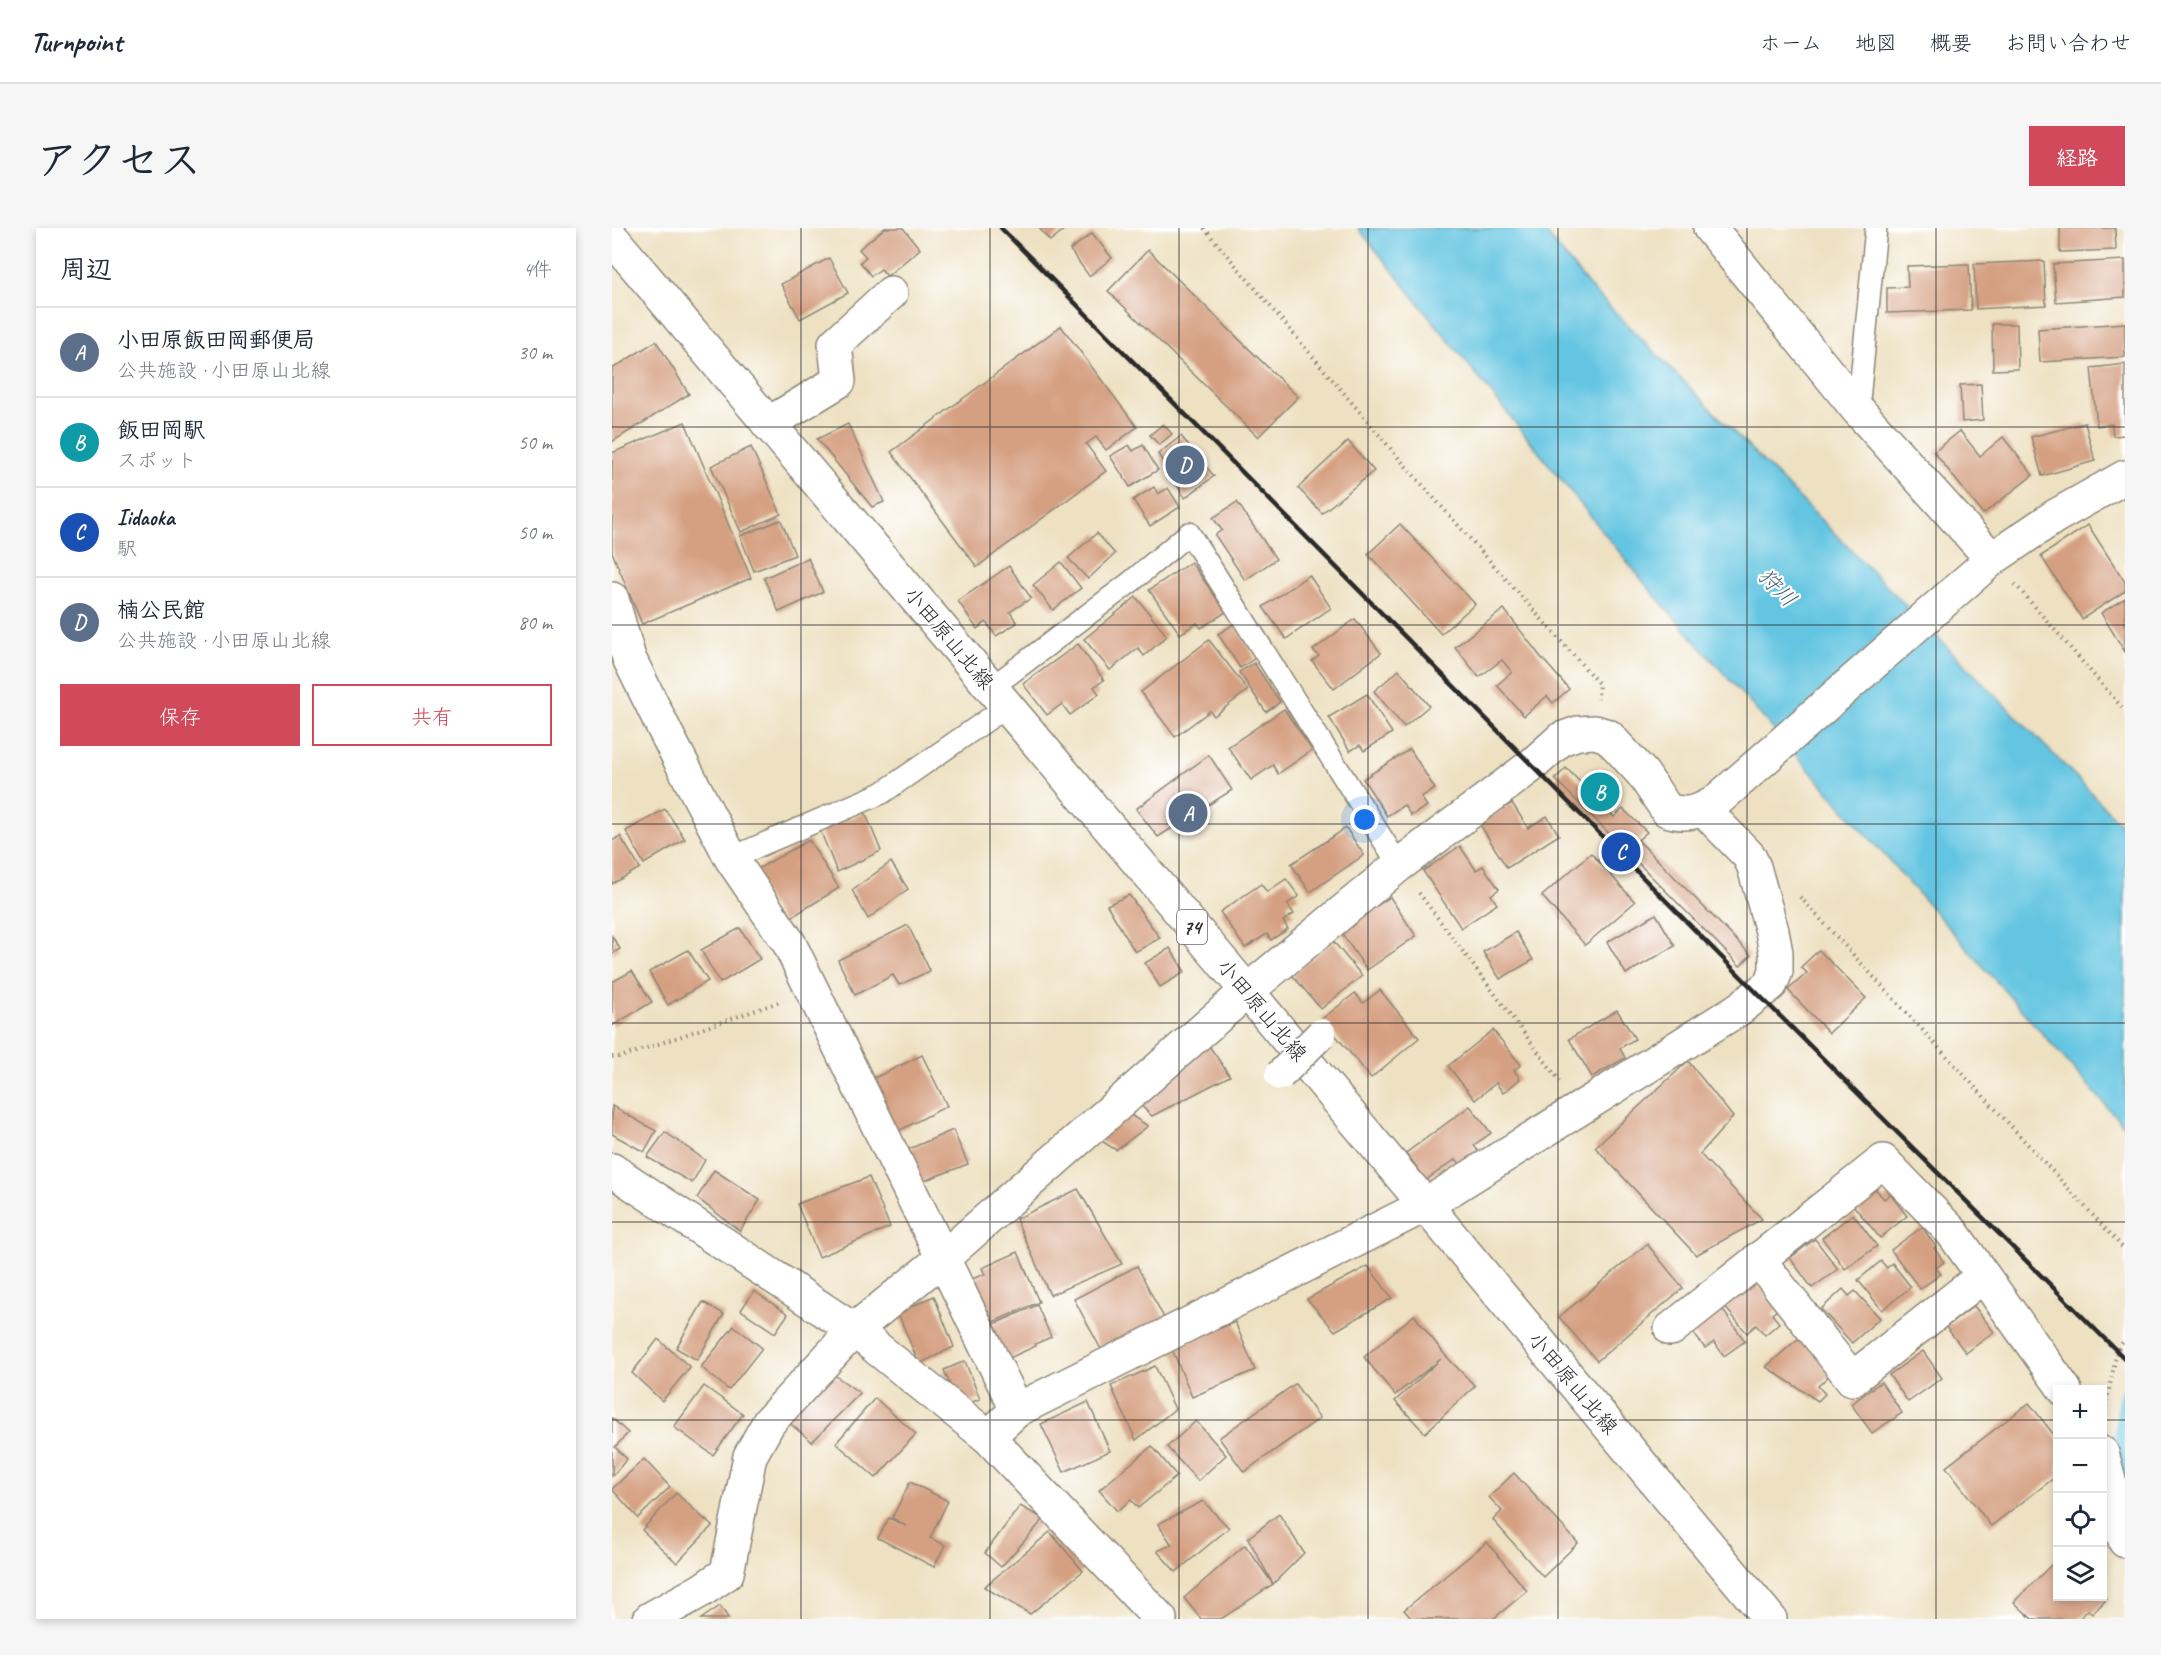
<!DOCTYPE html>
<html lang="ja">
<head>
<meta charset="utf-8">
<style>
  :root { --surface:#fff; --page:#f6f6f7; --text:#1f2937; --muted:#747a83; --line:#e0e1e3; --accent:#d1495b }
  body { margin:0; font-family:Caveat,"Klee One",sans-serif; background:var(--page); color:var(--text) }
  .controls { position:absolute; right:18px; bottom:18px; display:grid; overflow:hidden; border-radius:0px; box-shadow:0 3px 9px #0003 }
  .controls button { width:54px; height:54px; display:grid; place-items:center; padding:0; border:0; border-bottom:2px solid var(--line); background:var(--surface); color:var(--text); font:30px sans-serif }
  .you { position:absolute; left:753px; top:592px; width:21px; height:21px; margin:-15px; border:4px solid #fff; border-radius:50%; background:#1a73e8; box-shadow:0 0 0 9px #1a73e833 }
  .badge { display:grid; place-items:center; width:39px; height:39px; border-radius:50%; background:var(--accent); color:#fff; font-size:20px; font-weight:700 }
  .pin { position:absolute; translate:-50% -50%; border:3px solid #fff; box-shadow:0 2px 6px #0006 }
  .list { margin:0; padding:0; list-style:none }
  h2 { display:flex; justify-content:space-between; align-items:center; height:78px; margin:0; padding:0 24px; font-size:26px }
  h2 small { font-size:20px; font-weight:400; color:var(--muted) }
  .list li { display:grid; grid-template-columns:39px 1fr auto; gap:18px; align-items:center; box-sizing:border-box; height:90px; padding:0 24px; border-top:2px solid var(--line) }
  .list b { display:block; font-size:22px; white-space:nowrap }
  .list p { margin:0; font-size:20px; white-space:nowrap; color:var(--muted) }
  .list em { font-size:20px; font-style:normal; color:var(--muted) }
  .actions { display:flex; gap:12px; padding:18px 24px }
  .actions a { flex:1; padding:14px 0; border:2px solid var(--accent); border-radius:0px; text-align:center; font-size:21px; color:var(--accent) }
  .actions .main { background:var(--accent); color:#fff }
  .icon { flex:none; width:33px; height:33px; fill:none; stroke:currentColor; stroke-width:2; stroke-linecap:round; stroke-linejoin:round }
  .map { position:relative; flex:none; width:1513px; height:1391px; overflow:hidden; border-radius:0px }
  header { display:flex; align-items:center; gap:36px; box-sizing:border-box; height:84px; padding:0 30px; background:var(--surface); border-bottom:2px solid var(--line) }
  header strong { font-size:28px }
  nav { display:flex; gap:33px; margin-inline-start:auto; font-size:21px }
  .intro { display:flex; align-items:center; justify-content:space-between; box-sizing:border-box; height:144px; padding:0 36px }
  h1 { margin:0; font-size:42px }
  .button { padding:15px 27px; border-radius:0px; background:var(--accent); color:#fff; font-size:21px; font-weight:700 }
  main { display:flex; gap:36px; padding:0 36px }
  aside { flex:1; background:var(--surface); border-radius:0px; box-shadow:0 3px 9px #0003 }
  .map>svg:first-child { display:block }
  .water { fill:#63c5e1; stroke:#477886; stroke-width:1.5 }
  .lines { fill:none; stroke-linecap:round; stroke-linejoin:round }
  .stream { stroke:#63c5e1; stroke-width:10 }
  .building { fill:#d5a082 }
  .service-casing { stroke:#8c8676; stroke-width:24 }
  .minor-casing { stroke:#8c8676; stroke-width:36 }
  .tertiary-casing { stroke:#8c8676; stroke-width:36 }
  .primary-casing { stroke:#8c8676; stroke-width:36 }
  .path { stroke:#8c8676; stroke-width:4; stroke-dasharray:1.5 4.5; stroke-linecap:butt }
  .service { stroke:#fff; stroke-width:21 }
  .minor { stroke:#fff; stroke-width:33 }
  .tertiary { stroke:#fff; stroke-width:33 }
  .primary { stroke:#fff; stroke-width:33 }
  .rail { stroke:#2b2b2b; stroke-width:4.5 }
  .pedestrian-bridge-casing { stroke:#8c8676; stroke-width:33; stroke-linecap:butt }
  .pedestrian-bridge { stroke:#fff; stroke-width:30 }
  .grid { fill:none; stroke:#2b2b2b; stroke-width:1.5; stroke-opacity:0.55 }
  .labels { text-anchor:middle; stroke-width:4.5; stroke-linejoin:round; paint-order:stroke }
  .shield { fill:#fff; stroke:#6b6b6b; stroke-width:1.5 }
  .shield-label { font-size:20px; font-weight:bold; fill:#2b2b2b }
  .street-label { font-size:21px; fill:#2b2b2b; stroke:#fff }
  .water-label { font-size:22px; font-style:italic; fill:#3f616b; stroke:#fff }
</style>
</head>
<body>
<header>
<strong>Turnpoint</strong>
<nav><a>ホーム</a><a>地図</a><a>概要</a><a>お問い合わせ</a></nav>
</header>
<div class="intro"><h1>アクセス</h1><a class="button">経路</a></div>
<main>
<aside>
<h2>周辺<small>4件</small></h2>
<ul class="list">
<li><span class="badge" style="background:#5c6f8a">A</span><div><b>小田原飯田岡郵便局</b><p>公共施設 · 小田原山北線</p></div><em>30 m</em></li>
<li><span class="badge" style="background:#0f9aa8">B</span><div><b>飯田岡駅</b><p>スポット</p></div><em>50 m</em></li>
<li><span class="badge" style="background:#1a4fb4">C</span><div><b>Iidaoka</b><p>駅</p></div><em>50 m</em></li>
<li><span class="badge" style="background:#5c6f8a">D</span><div><b>楠公民館</b><p>公共施設 · 小田原山北線</p></div><em>80 m</em></li>
</ul>
<div class="actions"><a class="main">保存</a><a>共有</a></div>
</aside>
<div class="map">
<svg width="1513" height="1391" viewBox="0 0 1513 1391">
  <rect width="100%" height="100%" fill="#fff"/>
  <filter id="ink" filterUnits="userSpaceOnUse"><feTurbulence type="fractalNoise" baseFrequency=".0167" numOctaves="2"/><feDisplacementMap in="SourceGraphic" scale="12" xChannelSelector="R" yChannelSelector="G"/><feConvolveMatrix kernelMatrix="1 2 1 2 8 2 1 2 1" color-interpolation-filters="sRGB"/></filter>
  <filter id="wash" filterUnits="userSpaceOnUse"><feTurbulence type="fractalNoise" baseFrequency=".008" numOctaves="4" result="noise"/><feDisplacementMap in="SourceGraphic" scale="24" xChannelSelector="R" yChannelSelector="G"/><feGaussianBlur stdDeviation="1.35" result="paint"/><feColorMatrix in="noise" values="0 0 0 0 0 0 0 0 0 0 0 0 0 0 0 0 0 1.4 0 .05"/><feComposite in="paint" operator="in"/></filter>
  <g filter="url(#wash)">
    <rect width="100%" height="100%" fill="#eee1c2"/>
    <path class="water" d="M746 0H930L978 59 1469 554 1513 601V899L1038 362Z"/>
    <g class="lines">
      <path class="stream" d="M1513 1165C1507 1191 1505 1217 1513 1242"/>
    </g>
    <g id="blocks">
      <g class="building">
        <path d="M273 0H291L308 21 275 48 269 41 259 48 248 34 254 29 247 21Z"/>
        <path d="M427 0H454L438 13Z"/>
        <path d="M1448 0H1503L1504 22 1448 24Z"/>
        <path d="M480 5 500 30 477 48 458 22Z"/>
        <path d="M536 22 686 169 646 209 496 63Z"/>
        <path d="M217 30 236 65 188 91 169 56Z"/>
        <path d="M1513 32V69L1444 74 1441 36Z"/>
        <path d="M1432 33 1434 77 1364 81 1362 36Z"/>
        <path d="M1357 36 1359 82 1275 85V60L1296 59 1295 38Z"/>
        <path d="M1513 95V129L1428 134 1426 101Z"/>
        <path d="M1380 96H1405L1406 141 1381 142Z"/>
        <path d="M449 98 525 199 494 222 484 209 474 216 494 243 365 339 279 224Z"/>
        <path d="M44 113 77 166 0 214V141Z"/>
        <path d="M1513 136V207L1501 208 1500 196 1485 198 1479 140Z"/>
        <path d="M1369 156 1371 192 1350 194 1348 157Z"/>
        <path d="M73 194 139 350 30 396 0 324V225Z"/>
        <path d="M1473 195 1483 233 1430 248 1419 209Z"/>
        <path d="M236 196 272 274 260 279 205 211Z"/>
        <path d="M551 196 560 206 547 217 538 207Z"/>
        <path d="M1348 203 1368 228 1391 209 1421 247 1371 286 1322 224Z"/>
        <path d="M569 208 602 248 573 270 546 226Z"/>
        <path d="M736 213 762 243 710 285 686 260Z"/>
        <path d="M517 217 521 223 531 217 546 242 518 259 498 228Z"/>
        <path d="M139 219 169 286 129 304 99 238Z"/>
        <path d="M542 259 546 266 556 260 568 279 538 298 521 272Z"/>
        <path d="M625 274 664 331 633 352 603 307 610 302 601 290Z"/>
        <path d="M169 292 183 327 142 343 128 308Z"/>
        <path d="M788 296 863 376 829 406 756 326Z"/>
        <path d="M1476 297 1513 354V363L1470 391 1429 328Z"/>
        <path d="M485 305 503 326 476 351 456 330Z"/>
        <path d="M196 330 211 364 167 384 152 350Z"/>
        <path d="M449 334 469 360 441 382 421 357Z"/>
        <path d="M579 334 614 384 589 400 585 395 568 406 537 362Z"/>
        <path d="M397 338 419 370 398 384 405 395 384 408 374 394 365 401 346 373Z"/>
        <path d="M697 347 719 380 674 411 651 379Z"/>
        <path d="M524 369 555 408 532 428 526 420 498 442 472 411Z"/>
        <path d="M1513 370V424L1489 385Z"/>
        <path d="M892 381 928 428 957 461 941 475 935 468 912 488 885 457 900 444 890 432 867 449 843 419Z"/>
        <path d="M743 391 769 425 722 461 700 433 707 428 701 422Z"/>
        <path d="M622 396 643 430 628 440 606 406Z"/>
        <path d="M597 412 636 462 602 488 598 483 563 509 529 464Z"/>
        <path d="M466 416 492 452 482 459 487 466 458 487 450 476 435 487 411 456Z"/>
        <path d="M642 435 668 474 654 484 627 444Z"/>
        <path d="M787 442 817 478 792 499 762 463Z"/>
        <path d="M755 466 780 505 752 523 748 517 738 523 717 489Z"/>
        <path d="M672 481 700 522 666 546 661 537 639 552 616 519Z"/>
        <path d="M798 521 823 561 809 569 815 578 799 588 792 577 775 588 751 551Z"/>
        <path d="M597 527 620 562 546 609 524 581Z"/>
        <path d="M954 540 970 556 981 546 1007 572 996 583 1002 589 1011 581 1035 604 1026 612 1139 727 1128 738 943 551Z"/>
        <path d="M900 575 916 600 935 588 947 607 895 640 867 595Z"/>
        <path d="M53 581 73 611 32 636 14 603Z"/>
        <path d="M253 584 269 623 225 644 208 602Z"/>
        <path d="M734 600 752 627 698 664 679 636Z"/>
        <path d="M8 608 28 640 0 656V613Z"/>
        <path d="M197 612 227 660 170 695 140 644Z"/>
        <path d="M848 618 864 642 871 638 887 661 879 667 885 676 849 700 811 643Z"/>
        <path d="M979 625 1023 674 973 717 930 668Z"/>
        <path d="M279 634 296 661 256 691 240 662Z"/>
        <path d="M674 651 687 668 675 676 682 686 671 693 676 701 659 712 655 706 633 720 608 684 649 656 655 664Z"/>
        <path d="M517 667 548 710 523 724 495 677Z"/>
        <path d="M778 669 804 708 755 742 728 703Z"/>
        <path d="M1044 686 1063 718 1014 746 995 714Z"/>
        <path d="M296 697 318 743 287 757 281 747 243 767 226 732Z"/>
        <path d="M128 700 148 731 108 755 89 722Z"/>
        <path d="M904 704 921 732 888 751 871 724Z"/>
        <path d="M0 708 8 721 0 726Z"/>
        <path d="M721 713 750 748 709 781 680 747Z"/>
        <path d="M558 720 573 744 548 759 533 735Z"/>
        <path d="M76 722 96 753 56 777 37 744Z"/>
        <path d="M1207 722 1254 770 1217 805 1176 762 1195 745 1189 739Z"/>
        <path d="M20 743 40 774 0 798V754Z"/>
        <path d="M768 762 807 810 759 850 710 791 743 765 751 775Z"/>
        <path d="M1005 782 1023 811 1008 820 1013 830 980 849 957 811Z"/>
        <path d="M881 802 909 837 902 842 908 851 891 865 884 855 863 872 836 838Z"/>
        <path d="M593 812 618 848 540 888 522 871Z"/>
        <path d="M310 827 335 878 273 910 252 855Z"/>
        <path d="M1076 833 1121 889 1088 926 1150 991 1084 1027 983 919Z"/>
        <path d="M0 878 44 903 32 924 0 906Z"/>
        <path d="M858 878 879 905 862 917 867 925 850 938 844 931 814 952 794 925Z"/>
        <path d="M512 883 536 898 504 922 488 912Z"/>
        <path d="M341 902 356 936 309 954 295 922Z"/>
        <path d="M53 904 93 932 80 955 35 929Z"/>
        <path d="M102 942 148 972 128 1003 85 970Z"/>
        <path d="M257 949 278 999 207 1029 185 976Z"/>
        <path d="M1262 959 1272 971 1278 966 1295 988 1268 1010 1241 977Z"/>
        <path d="M466 961 510 1036 438 1067 404 991Z"/>
        <path d="M1241 986 1265 1018 1233 1041 1210 1010Z"/>
        <path d="M1310 999 1324 1019 1322 1020 1332 1034 1324 1040 1329 1046 1308 1061 1279 1022Z"/>
        <path d="M1203 1011 1226 1041 1200 1060 1178 1030Z"/>
        <path d="M1035 1016 1071 1060 985 1133 947 1089Z"/>
        <path d="M406 1024 427 1074 379 1095 360 1051 373 1046 370 1040Z"/>
        <path d="M1269 1033 1275 1040 1280 1035 1299 1059 1270 1082 1246 1052Z"/>
        <path d="M525 1038 552 1090 490 1123 462 1071Z"/>
        <path d="M756 1038 780 1070 723 1103 695 1071Z"/>
        <path d="M1142 1052 1166 1081 1160 1086 1167 1095 1153 1107 1144 1097 1135 1105 1112 1078Z"/>
        <path d="M1231 1061 1237 1068 1243 1063 1268 1090 1240 1115 1209 1081Z"/>
        <path d="M142 1063 176 1086 163 1105 129 1082Z"/>
        <path d="M322 1068 342 1119 307 1136 286 1085Z"/>
        <path d="M91 1074 112 1086 85 1132 64 1120Z"/>
        <path d="M425 1077 439 1109 423 1116 424 1118 393 1132 378 1098Z"/>
        <path d="M1108 1078 1133 1113 1112 1128 1102 1114 1093 1120 1078 1101Z"/>
        <path d="M1362 1078 1382 1104 1354 1125 1334 1099Z"/>
        <path d="M802 1087 833 1127 863 1158 813 1205 783 1173 829 1131 783 1167 752 1129Z"/>
        <path d="M623 1094 643 1142 580 1169 560 1121Z"/>
        <path d="M122 1098 150 1120 117 1162 89 1139Z"/>
        <path d="M1188 1109 1219 1146 1206 1158 1213 1166 1206 1173 1154 1139Z"/>
        <path d="M46 1111 78 1139 50 1173 20 1145Z"/>
        <path d="M1311 1123 1330 1150 1296 1174 1277 1147Z"/>
        <path d="M353 1133 368 1171 347 1179 332 1142Z"/>
        <path d="M543 1138 563 1181 524 1212 499 1158Z"/>
        <path d="M218 1144 248 1165 200 1214 174 1192Z"/>
        <path d="M1269 1154 1290 1185 1260 1205 1239 1176Z"/>
        <path d="M683 1156 708 1190 632 1244 607 1210Z"/>
        <path d="M92 1158 131 1186 101 1227 62 1199Z"/>
        <path d="M263 1170 304 1206 264 1250 224 1215Z"/>
        <path d="M476 1174 498 1223 452 1244 429 1196Z"/>
        <path d="M1417 1175 1446 1212V1247L1379 1298 1334 1239Z"/>
        <path d="M0 1190 16 1205 3 1219 15 1231 0 1248Z"/>
        <path d="M584 1193 614 1227 586 1253 555 1219Z"/>
        <path d="M540 1218 565 1248 526 1280 519 1272 505 1283 487 1262Z"/>
        <path d="M32 1231 58 1259 26 1290 0 1261Z"/>
        <path d="M902 1245 966 1315 931 1349 881 1292 890 1283 877 1269Z"/>
        <path d="M298 1254 336 1273 318 1310 333 1317 322 1339 266 1310 277 1290 294 1298 280 1290Z"/>
        <path d="M64 1265 100 1298 65 1335 30 1302Z"/>
        <path d="M591 1273 617 1300 564 1344 545 1323 560 1317 546 1296Z"/>
        <path d="M408 1278 432 1291 389 1339 373 1325Z"/>
        <path d="M667 1286 692 1325 661 1356 636 1310Z"/>
        <path d="M438 1304 471 1343 418 1386 372 1359Z"/>
        <path d="M875 1314 915 1363 881 1391H800L792 1382Z"/>
        <path d="M633 1317 661 1356 609 1391H589L572 1370Z"/>
        <path d="M1446 1330V1368H1490L1491 1367 1495 1371 1480 1386 1476 1382 1467 1391H1420L1402 1374Z"/>
        <path d="M108 1378 117 1391H89Z"/>
      </g>
    </g>
  </g>
  <g filter="url(#ink)">
    <use href="#blocks" fill-opacity="0" stroke="#8c8676" stroke-width="1.5"/>
    <g class="lines">
      <defs>
        <g id="service">
          <path d="M1246 182 1264 0"/>
          <path d="M379 460 520 353 577 305 787 637"/>
          <path d="M119 630 270 565 394 479"/>
        </g>
        <g id="minor">
          <path d="M1098 0 1246 182 1380 331"/>
          <path d="M156 196 227 153 223 116 279 65"/>
          <path d="M0 371 17 430 55 507 119 630 177 715 405 1182 376 1209"/>
          <path d="M0 942 242 1102 376 1209 548 1391"/>
          <path d="M1146 1031 1240 1151 1371 1048"/>
          <path d="M1059 1101 1271 933 1340 1004 1453 1162"/>
          <path d="M405 1182 812 978 1127 781 1159 756 1164 743V725L1160 703 1142 639 1137 628 1091 581"/>
          <path d="M1490 1225 1513 1313"/>
        </g>
        <path id="tertiary" d="M38 1391 90 1362 115 1345 138 1228 157 1194 242 1102 330 1031 635 763 787 637 919 538 949 511 966 505 983 504 996 508 1031 546 1055 582C1074 588 1085 585 1102 575L1380 331 1442 289 1513 249"/>
        <path id="primary" d="M0 10 635 763 1158 1391"/>
      </defs>
      <use href="#service" class="service-casing"/>
      <use href="#minor" class="minor-casing"/>
      <use href="#tertiary" class="tertiary-casing"/>
      <use href="#primary" class="primary-casing"/>
      <g class="path">
        <path d="M592 0 790 234 987 456 986 471"/>
        <path d="M1403 356 1513 483"/>
        <path d="M807 665 948 853"/>
        <path d="M1188 669 1513 1022"/>
        <path d="M0 829H9L167 774"/>
        <path d="M1491 1191 1505 1123 1513 1111"/>
      </g>
      <use href="#service" class="service"/>
      <use href="#minor" class="minor"/>
      <use href="#tertiary" class="tertiary"/>
      <use href="#primary" class="primary"/>
      <path class="rail" d="M389 0 1146 766 1513 1131"/>
      <defs>
        <path id="pedestrian-bridge" d="M668 847 709 806"/>
      </defs>
      <use href="#pedestrian-bridge" class="pedestrian-bridge-casing"/>
      <use href="#pedestrian-bridge" class="pedestrian-bridge"/>
    </g>
  </g>
  <path class="grid" d="M189 0V1391M378 0V1391M567 0V1391M756 0V1391M946 0V1391M1135 0V1391M1324 0V1391M0 199H1513M0 397H1513M0 596H1513M0 795H1513M0 994H1513M0 1192H1446M1490 1192H1513"/>
  <g class="labels">
    <rect class="shield" x="565" y="682" width="30" height="34" rx="4.5"/>
    <g class="shield-label">
      <text x="580" y="706">74</text>
    </g>
    <g class="street-label">
      <text transform="translate(337 410) rotate(50)" y="7">小田原山北線</text>
      <text transform="translate(650 782) rotate(50)" y="7">小田原山北線</text>
      <text transform="translate(961 1155) rotate(50)" y="7">小田原山北線</text>
    </g>
    <g class="water-label">
      <text transform="translate(1166 359) rotate(45)" y="8">狩川</text>
    </g>
  </g>
</svg>
<div class="controls">
<button>+</button>
<button>−</button>
<button><svg class="icon" aria-label="locate" viewBox="0 0 24 24"><circle cx="12" cy="12" r="6"/><path d="M12 2v4M12 18v4M2 12h4M18 12h4"/></svg></button>
<button><svg class="icon" aria-label="layers" viewBox="0 0 24 24"><path d="M12 4l9 5-9 5-9-5zM3 14l9 5 9-5"/></svg></button>
</div>
<div class="you"></div>
<div class="pin badge" style="left:576px;top:585px;background:#5c6f8a">A</div>
<div class="pin badge" style="left:988px;top:564px;background:#0f9aa8">B</div>
<div class="pin badge" style="left:1009px;top:624px;background:#1a4fb4">C</div>
<div class="pin badge" style="left:573px;top:237px;background:#5c6f8a">D</div>
</div>
</main>
</body>
</html>
